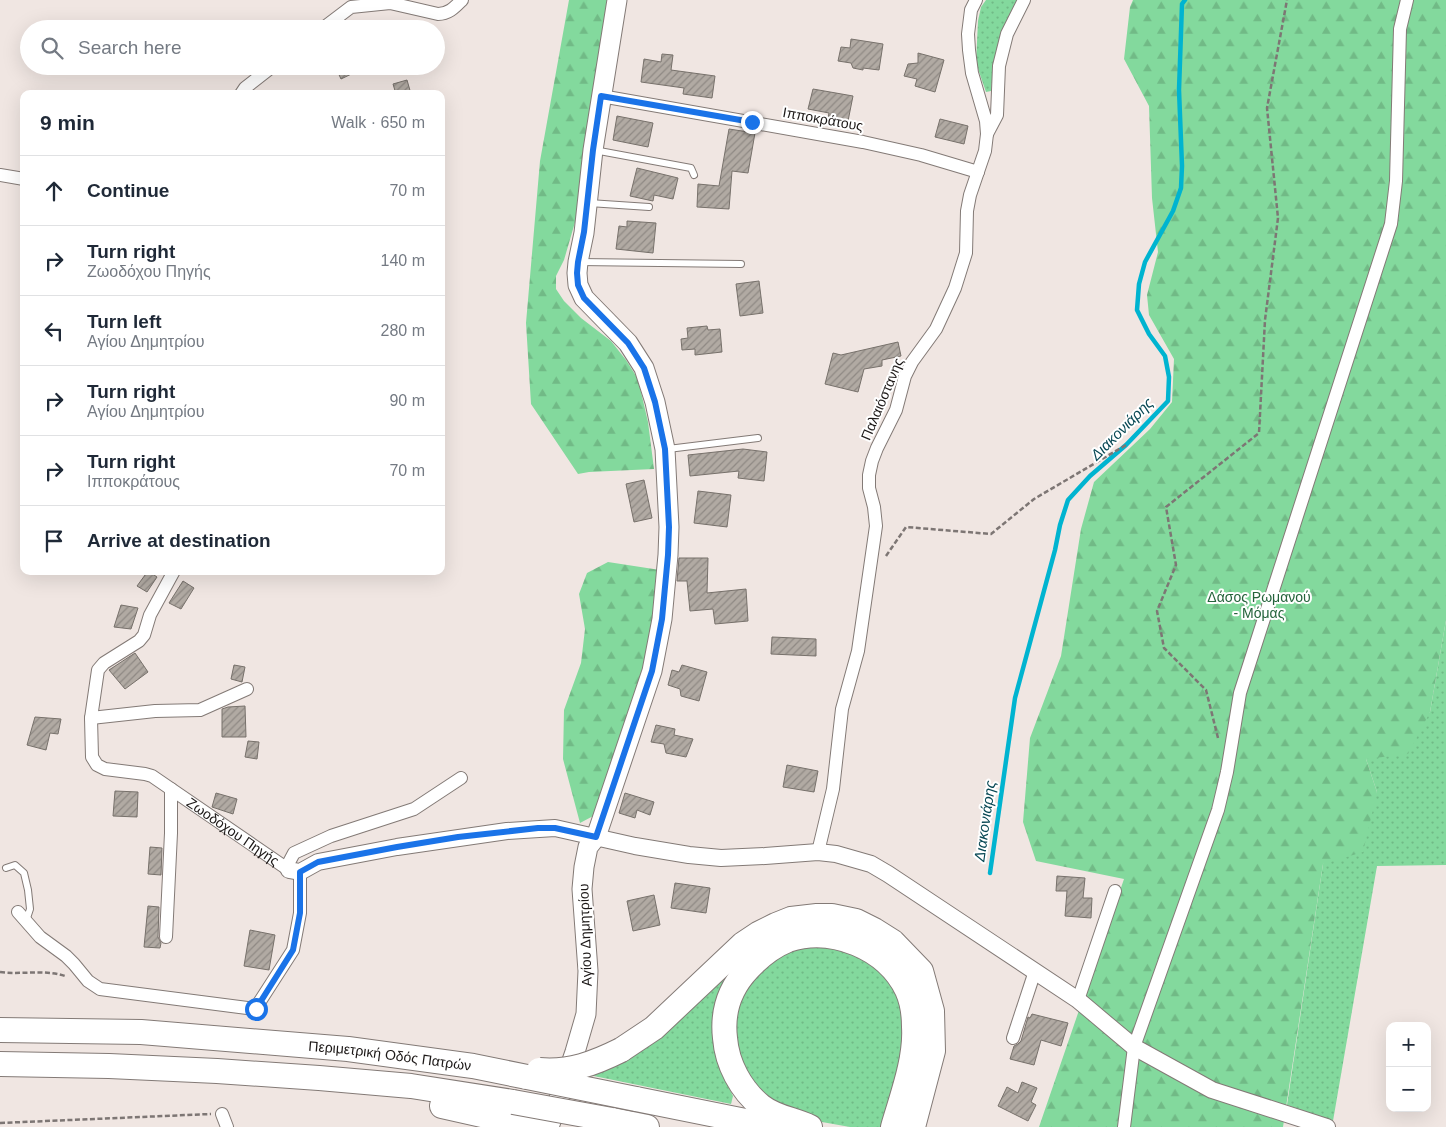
<!DOCTYPE html>
<html lang="en">
<head>
<meta charset="utf-8">
<style>
  :root { --surface:#fff; --page:#f6f6f7; --text:#1f2937; --muted:#747a83; --line:#e0e1e3 }
  body { margin:0; font-family:Arial,sans-serif; background:var(--page); color:var(--text) }
  .controls { position:absolute; right:15px; bottom:15px; display:grid; overflow:hidden; border-radius:10px; box-shadow:0 5px 20px #0002 }
  .controls button { width:45px; height:45px; display:grid; place-items:center; padding:0; border:0; border-bottom:1px solid var(--line); background:var(--surface); color:var(--text); font:25px sans-serif }
  .stop { position:absolute; width:15px; height:15px; margin:-11px; border:4px solid #1a73e8; border-radius:50%; background:#fff }
  .stop.end { background:#1a73e8; border-color:#fff; box-shadow:0 1px 5px #0008 }
  .list { margin:0; padding:0; list-style:none }
  h2 { display:flex; justify-content:space-between; align-items:center; height:65px; margin:0; padding:0 20px; font-size:21px }
  h2 small { font-size:16px; font-weight:400; color:var(--muted) }
  .list li { display:grid; grid-template-columns:32px 1fr auto; gap:15px; align-items:center; box-sizing:border-box; height:70px; padding:0 20px; border-top:1px solid var(--line) }
  .list b { display:block; font-size:19px; white-space:nowrap }
  .list p { margin:0; font-size:16px; white-space:nowrap; color:var(--muted) }
  .list em { font-size:16px; font-style:normal; color:var(--muted) }
  .icon { flex:none; width:28px; height:28px; fill:none; stroke:currentColor; stroke-width:2; stroke-linecap:round; stroke-linejoin:round }
  .map { position:relative; flex:none; width:1446px; height:1127px; overflow:hidden }
  .search { position:absolute; background:var(--surface); box-shadow:0 5px 20px #0002; left:20px; top:20px; width:425px; height:55px; display:flex; align-items:center; gap:12px; box-sizing:border-box; padding:0 18px; border-radius:28px; color:var(--muted); font-size:19px }
  .panel { position:absolute; background:var(--surface); box-shadow:0 5px 20px #0002; left:20px; top:90px; width:425px; height:485px; border-radius:10px }
  .map>svg:first-child { display:block }
  .grass { fill:url(#grass-dots) }
  .forest { fill:url(#forest-firs) }
  .lines { fill:none; stroke-linecap:round; stroke-linejoin:round }
  .stream { stroke:#00b4d0; stroke-width:4.5 }
  .building { fill:url(#building-hatch); stroke:#77716b }
  .service-casing { stroke:#837a76; stroke-width:8 }
  .minor-casing { stroke:#837a76; stroke-width:14 }
  .tertiary-casing { stroke:#837a76; stroke-width:18 }
  .secondary-casing { stroke:#837a76; stroke-width:21 }
  .motorway-casing { stroke:#837a76; stroke-width:26 }
  .path { stroke:#7d7674; stroke-width:2.5; stroke-dasharray:5 2.5; stroke-linecap:butt }
  .service { stroke:#fff; stroke-width:6 }
  .minor { stroke:#fff; stroke-width:12 }
  .tertiary { stroke:#fff; stroke-width:16 }
  .secondary { stroke:#fff; stroke-width:19 }
  .motorway { stroke:#fff; stroke-width:24 }
  .motorway-bridge-casing { stroke:#837a76; stroke-width:26; stroke-linecap:butt }
  .motorway-bridge { stroke:#fff; stroke-width:24 }
  .route { stroke:#1a73e8; stroke-width:6 }
  .labels { text-anchor:middle; stroke-width:4; stroke-linejoin:round; paint-order:stroke }
  .street-label { font-size:14px; fill:#1c1817; stroke:#fff }
  .park-label { font-size:14px; fill:#24633b; stroke:#fff }
  .water-label { font-size:15px; font-style:italic; fill:#084854; stroke:#fff }
</style>
</head>
<body>
<div class="map">
<svg width="1446" height="1127" viewBox="0 0 1446 1127">
  <defs>
    <pattern id="grass-dots" width="8" height="8" patternUnits="userSpaceOnUse" patternTransform="scale(1.25)"><rect width="8" height="8" fill="#83d99d"/><path d="M2 2h.1M6 6h.1" fill="none" stroke="#71ba86" stroke-width="1.8" stroke-linecap="round"/></pattern>
    <pattern id="forest-firs" width="22" height="20" patternUnits="userSpaceOnUse" patternTransform="scale(1.25)"><rect width="22" height="20" fill="#83d99d"/><path d="M5 1l3.5 6h-7zM16 11l3.5 6h-7z" fill="#71ba86"/></pattern>
    <pattern id="building-hatch" width="6" height="6" patternUnits="userSpaceOnUse" patternTransform="scale(1.25)"><rect width="6" height="6" fill="#b1aaa3"/><path d="M-1 1l2-2M0 6l6-6M5 7l2-2" fill="none" stroke="#8f8984"/></pattern>
  </defs>
  <rect width="100%" height="100%" fill="#f0e6e2"/>
  <g class="grass">
    <path d="M986 0H1020L993 70 991 91 986 92 976 63 978 21 981 7Z"/>
    <path d="M1446 620V865L1377 866 1333 1121 1287 1105 1323 864 1377 792 1366 759 1430 712Z"/>
    <path d="M800 947 843 948 872 963 895 988 907 1030 886 1127H850L805 1119 763 1099 735 1051 734 1015 754 973 773 958Z"/>
    <path d="M735 965 724 1078 733 1096 731 1104 584 1074Z"/>
  </g>
  <g class="forest">
    <path d="M569 0H607L584 149 578 212 564 260 556 276V289L564 301 581 318 611 341 626 360 638 379 648 422 654 469 589 472 578 474 531 404 526 323 540 161Z"/>
    <path d="M1133 0H1446V620L1430 712 1408 754 1366 759 1377 792 1363 852 1323 864 1283 1127H1039L1124 879 1036 861 1023 822 1030 738 1061 656 1081 529 1094 482 1150 429 1172 402 1174 359 1149 315 1147 295 1158 252 1152 198 1149 106 1124 59 1130 7Z"/>
    <path d="M608 562 660 570 651 650 597 814 580 823 563 759 564 710 581 663 585 629 579 594 587 573Z"/>
  </g>
  <g class="lines">
    <path class="stream" d="M990 873 1015 698 1055 550 1060 525 1068 500 1090 476 1126 445 1168 401 1169 377 1165 356 1149 334 1137 310 1139 284 1145 262 1173 211 1181 188 1182 166 1179 90 1182 4 1185 0"/>
  </g>
  <g class="building">
    <path d="M851 39 883 44 879 70 863 68V70L853 68 851 63 838 61 841 47 850 48Z"/>
    <path d="M918 53 944 60 935 92 915 86 917 79 904 76 908 64 918 63Z"/>
    <path d="M662 54 673 55 671 70 715 76 712 98 683 94 684 88 641 82 644 59 661 62Z"/>
    <path d="M335 66H368L341 79Z"/>
    <path d="M407 80 411 94H396L393 84Z"/>
    <path d="M813 89 853 96 847 126 827 122 829 113 808 109Z"/>
    <path d="M617 116 653 123 648 147 613 140Z"/>
    <path d="M940 119 968 126 964 144 935 137Z"/>
    <path d="M729 129 755 133 748 173 732 171 729 209 697 207 698 184 719 186Z"/>
    <path d="M637 168 678 178 673 199 654 195 653 201 630 196Z"/>
    <path d="M627 221 656 223 653 253 616 249 619 226 627 227Z"/>
    <path d="M759 281 763 313 740 316 736 284Z"/>
    <path d="M707 326 708 330 720 329 722 352 695 355V349L682 350 681 339 688 338 687 328Z"/>
    <path d="M898 342 901 356 882 360V366L864 369 858 392 825 384 833 353 841 355Z"/>
    <path d="M743 449 767 452 764 481 738 478 739 471 690 476 688 455Z"/>
    <path d="M644 480 652 518 634 522 626 484Z"/>
    <path d="M698 491 731 495 727 527 694 523Z"/>
    <path d="M679 558H708L707 593 746 589 748 621 715 624 713 609 690 611 687 581H677Z"/>
    <path d="M148 571 157 577 147 592 137 586Z"/>
    <path d="M183 581 194 588 181 609 169 603Z"/>
    <path d="M121 605 138 608 131 629 114 627Z"/>
    <path d="M772 637 816 639V656L771 654Z"/>
    <path d="M135 653 148 672 125 689 109 670Z"/>
    <path d="M234 665 245 667 242 682 231 679Z"/>
    <path d="M682 665 707 672 699 701 681 696 680 689 668 685 672 670 679 672Z"/>
    <path d="M245 706 246 737H222V709L228 707Z"/>
    <path d="M35 717 61 719 58 734 50 733 46 750 27 745Z"/>
    <path d="M656 725 675 729 674 735 693 739 686 757 666 753 664 744 651 742Z"/>
    <path d="M248 741 259 742 257 759 245 757Z"/>
    <path d="M787 765 818 771 814 792 783 787Z"/>
    <path d="M115 791 138 792 137 817 113 816Z"/>
    <path d="M216 793 237 799 233 814 212 807Z"/>
    <path d="M625 793 654 802 650 815 637 810 635 818 619 813Z"/>
    <path d="M150 847 162 848 161 875 148 874Z"/>
    <path d="M1057 876 1085 878 1083 898H1092L1091 918 1065 916 1067 891H1056Z"/>
    <path d="M675 883 710 888 706 913 671 908Z"/>
    <path d="M654 895 660 925 633 931 627 901Z"/>
    <path d="M148 906 159 907 158 937 161 943 160 948 144 947Z"/>
    <path d="M250 930 275 935 269 970 244 966Z"/>
    <path d="M1032 1014 1068 1023 1061 1046 1041 1040 1034 1065 1010 1059 1014 1046 1018 1044 1021 1041 1028 1017 1030 1018Z"/>
    <path d="M1022 1082 1037 1088 1031 1102 1036 1105 1028 1121 998 1106 1007 1087 1018 1093Z"/>
  </g>
  <g class="lines">
    <defs>
      <g id="service">
        <path d="M594 150 691 168 694 175"/>
        <path d="M589 203 649 207"/>
        <path d="M579 262 741 264"/>
        <path d="M668 449 758 438"/>
        <path d="M6 868 15 865 24 873 28 890 30 909 26 921"/>
      </g>
      <g id="minor">
        <path d="M322 29 351 7 390 3 438 14C449 14 455 7 462 0"/>
        <path d="M241 94 245 88 273 66"/>
        <path d="M601 96 863 142 921 155 978 172"/>
        <path d="M987 134 997 115 999 66 1007 34 1024 0"/>
        <path d="M0 175 24 179"/>
        <path id="s1" d="M174 571 150 615 144 635 139 641 104 663 98 670 91 718 92 757 97 765 105 769 145 774 152 776 289 870"/>
        <path d="M91 718 155 711 200 710 247 689"/>
        <path d="M818 852 833 789 842 709 858 651 876 526 874 507 869 488V475L872 461 877 448 896 410 905 376 912 362 936 329 955 288 966 253 967 211 970 195 985 151 987 134 986 121 972 73 969 50 968 34 971 10 976 0"/>
        <path d="M286 868 294 853 331 836 414 809 461 778"/>
        <path d="M18 912 40 937 66 956 74 964 88 981 100 989 255 1009 293 950 300 913V872"/>
        <path d="M166 937 171 833V789"/>
        <path d="M1078 1000 1115 891"/>
        <path d="M1013 1038 1035 971"/>
        <path d="M222 1114 227 1127"/>
        <path d="M1124 1127 1134 1047 1218 810 1227 772 1240 693 1391 224 1396 181 1400 29 1407 0"/>
      </g>
      <path id="tertiary" d="M289 870 300 872 318 862 397 847 507 831 555 828 635 846 689 855 721 858 765 856 818 852 836 854 871 864 888 874 1078 1000 1134 1047 1212 1090 1327 1127"/>
      <path id="secondary" d="M549 1127 575 1052 586 1014 588 971 582 889 584 867 588 847 596 837 652 671 662 619 668 555 669 527 665 449 655 402 644 368 628 343 584 298 578 285 577 273 578 262 584 233 593 150 617 0"/>
      <g id="motorway">
        <path id="s2" d="M0 1030 141 1032 348 1049 473 1066 527 1077"/>
        <path d="M621 1050 654 1028 743 944 758 934 776 925 791 919 817 916H832L856 921 874 930 893 942 921 971 932 1011 933 1051 913 1127"/>
        <path d="M0 1064 109 1066 217 1071 319 1078 411 1086 513 1102"/>
        <path d="M636 1099 775 1127"/>
        <path d="M442 1106 535 1127"/>
        <path d="M612 1120 647 1127"/>
        <path d="M810 1127C794 1119 776 1118 761 1106 741 1090 727 1064 725 1038 722 1012 730 988 748 969 759 957 773 946 788 940 832 925 887 948 907 990 912 1001 914 1015 914 1027 916 1059 902 1096 893 1127"/>
      </g>
    </defs>
    <use href="#service" class="service-casing"/>
    <use href="#minor" class="minor-casing"/>
    <use href="#tertiary" class="tertiary-casing"/>
    <use href="#secondary" class="secondary-casing"/>
    <use href="#motorway" class="motorway-casing"/>
    <g class="path">
      <path d="M886 556 906 527 991 534 1034 499 1126 445"/>
      <path d="M1218 738 1206 690 1164 648 1157 611 1176 565 1166 507 1259 433 1265 320 1278 218 1267 108 1287 0"/>
      <path d="M0 972C22 975 43 969 65 976"/>
      <path d="M0 1123 211 1114"/>
    </g>
    <use href="#service" class="service"/>
    <use href="#minor" class="minor"/>
    <use href="#tertiary" class="tertiary"/>
    <use href="#secondary" class="secondary"/>
    <use href="#motorway" class="motorway"/>
    <defs>
      <g id="motorway-bridge">
        <path d="M539 1070C569 1073 595 1063 621 1050"/>
        <path d="M527 1077 636 1099"/>
        <path d="M513 1102 612 1120"/>
      </g>
    </defs>
    <use href="#motorway-bridge" class="motorway-bridge-casing"/>
    <use href="#motorway-bridge" class="motorway-bridge"/>
  </g>
  <g class="lines">
    <path class="route" d="M256 1009 293 950 300 913V872L318 862 397 847 458 837 538 828H555L596 837 652 671 662 619 668 555 669 527 665 449 655 402 644 368 628 343 584 298 578 285 577 273 578 262 584 232 593 150 601 96 752 122"/>
  </g>
  <g class="labels">
    <g class="street-label">
      <text transform="translate(823 119) rotate(10)" y="5">Ιπποκράτους</text>
      <text transform="translate(882 399) rotate(-67)" y="5">Παλαιόστανης</text>
      <text dy="5" stroke="none"><textPath href="#s1" startOffset="381">Ζωοδόχου Πηγής</textPath></text>
      <text transform="translate(585 935) rotate(-92)" y="5">Αγίου Δημητρίου</text>
      <text dy="5" stroke="none"><textPath href="#s2" startOffset="391">Περιμετρική Οδός Πατρών</textPath></text>
    </g>
    <g class="park-label">
      <text x="1259" y="602">Δάσος Ρωμανού<tspan x="1259" dy="16">- Μόμας</tspan></text>
    </g>
    <g class="water-label">
      <text transform="translate(1122 429) rotate(-45)" y="5">Διακονιάρης</text>
      <text transform="translate(985 821) rotate(-82)" y="5">Διακονιάρης</text>
    </g>
  </g>
</svg>
<div class="controls">
<button>+</button>
<button>−</button>
</div>
<div class="stop" style="left:256px;top:1009px"></div>
<div class="stop end" style="left:752px;top:122px"></div>
<div class="search"><svg class="icon" aria-label="search" viewBox="0 0 24 24"><circle cx="10" cy="10" r="6"/><path d="M15 15l6 6"/></svg>Search here</div>
<section class="panel">
<h2>9 min<small>Walk · 650 m</small></h2>
<ul class="list">
<li><svg class="icon" aria-label="ahead" viewBox="0 0 24 24"><path d="M12 20V5M6 11l6-6 6 6"/></svg><div><b>Continue</b></div><em>70 m</em></li>
<li><svg class="icon" aria-label="right" viewBox="0 0 24 24"><path d="M7 20v-9h11M14 6l5 5-5 5"/></svg><div><b>Turn right</b><p>Ζωοδόχου Πηγής</p></div><em>140 m</em></li>
<li><svg class="icon" aria-label="left" viewBox="0 0 24 24"><path d="M17 20v-9H6M10 6l-5 5 5 5"/></svg><div><b>Turn left</b><p>Αγίου Δημητρίου</p></div><em>280 m</em></li>
<li><svg class="icon" aria-label="right" viewBox="0 0 24 24"><path d="M7 20v-9h11M14 6l5 5-5 5"/></svg><div><b>Turn right</b><p>Αγίου Δημητρίου</p></div><em>90 m</em></li>
<li><svg class="icon" aria-label="right" viewBox="0 0 24 24"><path d="M7 20v-9h11M14 6l5 5-5 5"/></svg><div><b>Turn right</b><p>Ιπποκράτους</p></div><em>70 m</em></li>
<li><svg class="icon" aria-label="arrive" viewBox="0 0 24 24"><path d="M6 21V4h12l-3 4 3 4H6"/></svg><div><b>Arrive at destination</b></div></li>
</ul>
</section>
</div>
</body>
</html>
